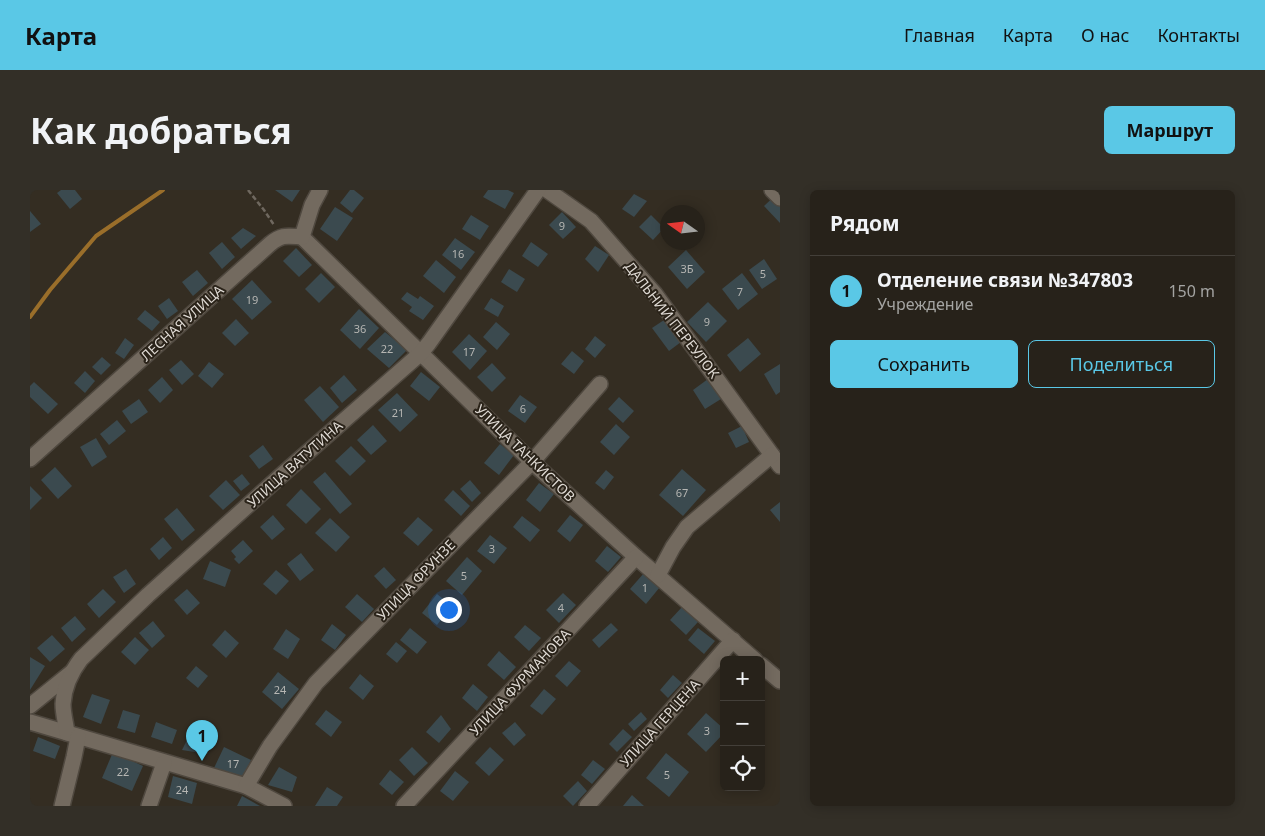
<!DOCTYPE html>
<html lang="ru">
<head>
<meta charset="utf-8">
<style>
  :root { --surface:#27221a; --page:#332f27; --text:#f1f3f6; --muted:#a4a4a2; --line:#433f39; --accent:#5ac8e6 }
  body { margin:0; font-family:"Noto Sans",sans-serif; background:var(--page); color:var(--text) }
  .controls { position:absolute; right:15px; bottom:15px; display:grid; overflow:hidden; border-radius:8px; box-shadow:0 2px 12px #0003 }
  .controls button { width:45px; height:45px; display:grid; place-items:center; padding:0; border:0; border-bottom:1px solid var(--line); background:var(--surface); color:var(--text); font:25px sans-serif }
  .compass { position:absolute; left:630px; top:15px; width:45px; height:45px; border-radius:50%; background:var(--surface); box-shadow:0 2px 12px #0003; rotate:284deg }
  .you { position:absolute; left:418px; top:419px; width:18px; height:18px; margin:-12px; border:4px solid #fff; border-radius:50%; background:#1a73e8; box-shadow:0 0 0 8px #1a73e833 }
  .badge { display:grid; place-items:center; width:32px; height:32px; border-radius:50%; background:var(--accent); color:#111; font-size:16px; font-weight:700 }
  .pin { position:absolute; translate:-50% -41px; filter:drop-shadow(0 1px 2px #0008) }
  .pin::after { content:''; position:absolute; top:26px; width:18px; height:15px; background:inherit; clip-path:polygon(0 0,100% 0,50% 100%) }
  .list { margin:0; padding:0; list-style:none }
  h2 { display:flex; justify-content:space-between; align-items:center; height:65px; margin:0; padding:0 20px; font-size:21px }
  h2 small { font-size:16px; font-weight:400; color:var(--muted) }
  .list li { display:grid; grid-template-columns:32px 1fr auto; gap:15px; align-items:center; box-sizing:border-box; height:70px; padding:0 20px; border-top:1px solid var(--line) }
  .list b { display:block; font-size:19px; white-space:nowrap }
  .list p { margin:0; font-size:16px; white-space:nowrap; color:var(--muted) }
  .list em { font-size:16px; font-style:normal; color:var(--muted) }
  .actions { display:flex; gap:10px; padding:15px 20px }
  .actions a { flex:1; padding:11px 0; border:1px solid var(--accent); border-radius:8px; text-align:center; font-size:18px; color:var(--accent) }
  .actions .main { background:var(--accent); color:#111 }
  .icon { flex:none; width:28px; height:28px; fill:none; stroke:currentColor; stroke-width:2; stroke-linecap:round; stroke-linejoin:round }
  .map { position:relative; flex:none; width:750px; height:616px; overflow:hidden; border-radius:8px }
  header { display:flex; align-items:center; gap:30px; box-sizing:border-box; height:70px; padding:0 25px; background:var(--accent); color:#111 }
  header strong { font-size:24px }
  nav { display:flex; gap:28px; margin-inline-start:auto; font-size:18px }
  .intro { display:flex; align-items:center; justify-content:space-between; box-sizing:border-box; height:120px; padding:0 30px }
  h1 { margin:0; font-size:35px }
  .button { padding:12px 22px; border-radius:8px; background:var(--accent); color:#111; font-size:18px; font-weight:700 }
  main { display:flex; gap:30px; padding:0 30px }
  aside { flex:1; background:var(--surface); border-radius:8px; box-shadow:0 2px 12px #0003 }
  .map>svg:first-child { display:block }
  .lines { fill:none; stroke-linecap:round; stroke-linejoin:round }
  .stream { stroke:#9a6e2a; stroke-width:4 }
  .building { fill:#3b4a4f }
  .minor-casing { stroke:#4f483f; stroke-width:18 }
  .path { stroke:#6f685f; stroke-width:2.5; stroke-dasharray:5 2.5; stroke-linecap:butt }
  .minor { stroke:#736a5f; stroke-width:15 }
  .labels { text-anchor:middle; stroke-width:4; stroke-linejoin:round; paint-order:stroke }
  .number-label { font-size:11px; fill:#b6b6b3 }
  .street-label { font-size:14px; fill:#dfdad4; stroke:#2a2319 }
</style>
</head>
<body>
<header>
<strong>Карта</strong>
<nav><a>Главная</a><a>Карта</a><a>О нас</a><a>Контакты</a></nav>
</header>
<div class="intro"><h1>Как добраться</h1><a class="button">Маршрут</a></div>
<main>
<div class="map">
<svg width="750" height="616" viewBox="0 0 750 616">
  <rect width="100%" height="100%" fill="#342d22"/>
  <g class="lines">
    <path class="stream" d="M0 127 20 100 66 46 133 0"/>
  </g>
  <g class="building">
    <path d="M31 0H45L52 9 40 19 27 3Z"/>
    <path d="M245 0H270L262 12Z"/>
    <path d="M320 0H324L334 8 322 23 310 13Z"/>
    <path d="M458 0H478L484 3 475 19 453 7Z"/>
    <path d="M750 1V33L734 16Z"/>
    <path d="M604 4 617 11 604 27 592 19Z"/>
    <path d="M305 17 323 28 307 51 290 39Z"/>
    <path d="M0 21 11 34 0 42Z"/>
    <path d="M532 22 546 37 533 49 519 35Z"/>
    <path d="M441 25 459 36 450 50 432 39Z"/>
    <path d="M621 25 634 38 623 50 609 37Z"/>
    <path d="M213 38 226 46 211 59 201 48Z"/>
    <path d="M425 48 445 62 431 80 412 65Z"/>
    <path d="M192 52 205 67 192 79 179 63Z"/>
    <path d="M501 52 518 64 508 77 492 66Z"/>
    <path d="M565 56 579 65 568 82 555 69Z"/>
    <path d="M266 58 282 75 269 87 253 71Z"/>
    <path d="M656 60 675 82 657 99 638 77Z"/>
    <path d="M734 69 747 89 732 99 719 80Z"/>
    <path d="M406 70 426 87 414 103 393 86Z"/>
    <path d="M479 79 495 89 487 102 471 92Z"/>
    <path d="M167 80 178 93 163 106 152 92Z"/>
    <path d="M291 83 305 97 289 113 275 99Z"/>
    <path d="M712 83 728 104 708 120 692 99Z"/>
    <path d="M222 90 242 112 222 130 202 109Z"/>
    <path d="M377 102 388 109 390 106 404 116 393 130 379 121 382 117 371 109Z"/>
    <path d="M139 108 148 121 137 129 128 116Z"/>
    <path d="M461 108 474 116 468 127 454 119Z"/>
    <path d="M678 112 697 131 676 152 657 132Z"/>
    <path d="M329 119 349 138 330 159 310 140Z"/>
    <path d="M115 120 130 132 122 141 107 129Z"/>
    <path d="M206 129 219 143 205 156 192 143Z"/>
    <path d="M634 130 651 152 639 161 622 138Z"/>
    <path d="M466 132 480 144 467 160 453 147Z"/>
    <path d="M355 142 377 160 359 178 337 159Z"/>
    <path d="M439 144 457 161 440 180 422 162Z"/>
    <path d="M565 146 576 155 565 168 555 159Z"/>
    <path d="M95 148 104 155 94 169 85 163Z"/>
    <path d="M718 148 731 164 710 182 697 165Z"/>
    <path d="M542 161 554 171 544 184 531 174Z"/>
    <path d="M72 167 81 175 71 185 62 177Z"/>
    <path d="M151 170 164 184 152 195 139 180Z"/>
    <path d="M179 172 194 184 182 198 168 186Z"/>
    <path d="M462 173 476 188 462 202 447 187Z"/>
    <path d="M750 174V202L746 205 734 184Z"/>
    <path d="M55 181 65 191 55 203 44 193Z"/>
    <path d="M391 182 410 197 399 211 380 196Z"/>
    <path d="M314 185 327 200 312 213 300 198Z"/>
    <path d="M132 187 143 200 130 213 118 200Z"/>
    <path d="M678 189 691 209 675 219 663 200Z"/>
    <path d="M4 192 28 214 18 224 0 207V196Z"/>
    <path d="M290 196 309 217 293 232 274 210Z"/>
    <path d="M367 203 388 225 370 242 348 220Z"/>
    <path d="M490 205 507 217 495 233 478 221Z"/>
    <path d="M589 207 604 221 593 233 578 219Z"/>
    <path d="M109 209 118 222 101 234 92 221Z"/>
    <path d="M87 230 96 241 79 255 70 244Z"/>
    <path d="M586 234 600 247 584 265 570 252Z"/>
    <path d="M343 235 357 251 341 265 327 250Z"/>
    <path d="M712 236 719 252 706 258 698 243Z"/>
    <path d="M66 248 77 267 62 277 50 257Z"/>
    <path d="M470 254 484 265 469 285 454 273Z"/>
    <path d="M233 255 243 269 229 279 219 266Z"/>
    <path d="M321 256 336 271 320 286 305 271Z"/>
    <path d="M25 277 42 296 28 309 11 290Z"/>
    <path d="M652 279 676 300 653 326 629 305Z"/>
    <path d="M576 280 584 287 574 300 565 293Z"/>
    <path d="M295 282 322 314 310 324 283 292Z"/>
    <path d="M212 284 220 294 211 301 203 291Z"/>
    <path d="M196 290 210 305 193 320 179 306Z"/>
    <path d="M440 290 451 303 442 312 430 299Z"/>
    <path d="M509 293 524 304 510 322 496 310Z"/>
    <path d="M0 296 12 308 0 320Z"/>
    <path d="M271 299 291 319 276 334 256 315Z"/>
    <path d="M423 300 440 316 431 326 414 310Z"/>
    <path d="M750 312V332L740 320Z"/>
    <path d="M147 318 165 340 152 351 134 329Z"/>
    <path d="M243 325 255 339 242 350 230 337Z"/>
    <path d="M540 325 553 335 540 352 527 341Z"/>
    <path d="M492 326 510 340 500 352 483 337Z"/>
    <path d="M388 327 403 340 388 356 373 343Z"/>
    <path d="M300 328 320 347 306 362 285 343Z"/>
    <path d="M460 345 477 358 464 374 447 361Z"/>
    <path d="M133 347 142 358 129 370 120 359Z"/>
    <path d="M213 350 223 361 209 374 204 369 206 367 201 361Z"/>
    <path d="M577 356 591 367 578 382 565 371Z"/>
    <path d="M271 363 284 380 270 391 257 374Z"/>
    <path d="M437 367 452 381 432 405 416 391Z"/>
    <path d="M180 371 201 380 195 397 173 389Z"/>
    <path d="M354 377 366 390 356 399 344 386Z"/>
    <path d="M96 379 106 394 94 403 83 387Z"/>
    <path d="M246 380 259 391 246 405 233 394Z"/>
    <path d="M614 383 630 397 616 414 600 399Z"/>
    <path d="M73 399 86 412 69 428 57 414Z"/>
    <path d="M157 399 170 413 157 425 144 410Z"/>
    <path d="M533 403 546 415 529 433 516 420Z"/>
    <path d="M327 404 344 419 332 432 315 417Z"/>
    <path d="M407 404 422 416 407 435 392 423Z"/>
    <path d="M652 417 668 432 656 445 640 430Z"/>
    <path d="M45 426 56 439 42 452 31 438Z"/>
    <path d="M123 431 135 446 122 458 109 443Z"/>
    <path d="M581 433 588 440 569 458 562 450Z"/>
    <path d="M302 434 316 445 305 460 291 450Z"/>
    <path d="M495 435 511 448 499 461 484 447Z"/>
    <path d="M380 438 397 452 387 464 370 450Z"/>
    <path d="M668 438 685 451 674 464 658 450Z"/>
    <path d="M256 439 270 449 258 469 243 459Z"/>
    <path d="M195 440 209 453 196 468 182 455Z"/>
    <path d="M22 445 35 459 20 472 7 458Z"/>
    <path d="M105 447 119 460 105 475 91 462Z"/>
    <path d="M366 452 377 461 367 473 356 464Z"/>
    <path d="M469 461 486 477 474 490 457 475Z"/>
    <path d="M0 467 15 476 0 500Z"/>
    <path d="M539 471 551 481 537 497 525 486Z"/>
    <path d="M166 476 178 486 168 498 156 488Z"/>
    <path d="M248 482 269 499 252 519 232 502Z"/>
    <path d="M330 484 344 496 333 510 319 498Z"/>
    <path d="M643 485 652 493 638 508 630 500Z"/>
    <path d="M443 494 458 507 447 521 432 508Z"/>
    <path d="M514 499 526 509 512 525 500 516Z"/>
    <path d="M62 504 80 510 71 534 53 527Z"/>
    <path d="M93 520 110 525 105 543 87 538Z"/>
    <path d="M296 520 312 532 301 547 285 534Z"/>
    <path d="M611 522 617 529 604 541 598 534Z"/>
    <path d="M676 523 694 539V543L676 562 657 544Z"/>
    <path d="M411 525 421 539 409 553 396 542Z"/>
    <path d="M126 532 147 540 142 554 121 547Z"/>
    <path d="M485 532 496 545 484 556 472 543Z"/>
    <path d="M593 539 602 547 587 562 579 554Z"/>
    <path d="M161 542 182 553 177 564 152 560Z"/>
    <path d="M8 547 30 556 25 569 3 561Z"/>
    <path d="M194 557 221 570 211 591 184 578Z"/>
    <path d="M382 557 398 573 384 586 369 570Z"/>
    <path d="M460 557 474 570 459 586 445 573Z"/>
    <path d="M83 562 113 576 102 601 72 588Z"/>
    <path d="M636 563 659 582 639 607 616 588Z"/>
    <path d="M563 570 575 579 562 594 551 585Z"/>
    <path d="M249 577 267 587 262 602 238 595Z"/>
    <path d="M360 580 374 592 362 605 349 594Z"/>
    <path d="M425 581 439 592 423 611 410 601Z"/>
    <path d="M143 586 167 593 162 614 138 607Z"/>
    <path d="M548 591 557 601 543 616 533 606Z"/>
    <path d="M297 597 313 607 307 616H285Z"/>
    <path d="M602 605 614 616H593Z"/>
    <path d="M212 606 230 616H207Z"/>
  </g>
  <g class="lines">
    <defs>
      <g id="minor">
        <path d="M517 0 561 31 625 104 750 276"/>
        <path d="M742 0 750 8"/>
        <path d="M272 47 502 272 606 367 725 470"/>
        <path d="M0 269 240 54C252 44 257 46 272 47L282 15 290 0"/>
        <path d="M628 385 643 357 657 337 742 265"/>
        <path d="M731 475 750 491"/>
        <path d="M0 516 42 482"/>
        <path d="M0 532 216 596 254 616"/>
        <path d="M37 543C36 534 33 524 33 514 34 498 41 482 51 469L118 405 254 283 391 163 399 153 508 0"/>
        <path d="M216 596 240 556 286 493 502 272 570 194"/>
        <path d="M32 616 44 567 48 547"/>
        <path d="M119 616 134 573"/>
        <path d="M374 616 606 367"/>
        <path d="M557 616 703 450"/>
      </g>
    </defs>
    <use href="#minor" class="minor-casing"/>
    <path class="path" d="M218 0 234 20 244 35"/>
    <use href="#minor" class="minor"/>
  </g>
  <g class="labels">
    <g class="number-label">
      <text x="532" y="40">9</text>
      <text x="428" y="68">16</text>
      <text x="657" y="83">3Б</text>
      <text x="733" y="88">5</text>
      <text x="710" y="106">7</text>
      <text x="222" y="114">19</text>
      <text x="677" y="136">9</text>
      <text x="330" y="143">36</text>
      <text x="357" y="163">22</text>
      <text x="439" y="166">17</text>
      <text x="493" y="223">6</text>
      <text x="368" y="227">21</text>
      <text x="652" y="307">67</text>
      <text x="462" y="363">3</text>
      <text x="434" y="390">5</text>
      <text x="615" y="402">1</text>
      <text x="531" y="422">4</text>
      <text x="250" y="504">24</text>
      <text x="677" y="545">3</text>
      <text x="203" y="578">17</text>
      <text x="93" y="586">22</text>
      <text x="637" y="589">5</text>
      <text x="152" y="604">24</text>
    </g>
    <g class="street-label">
      <text transform="translate(642 130) rotate(52)" y="5">ДАЛЬНИЙ ПЕРЕУЛОК</text>
      <text transform="translate(152 133) rotate(-42)" y="5">ЛЕСНАЯ УЛИЦА</text>
      <text transform="translate(495 263) rotate(44)" y="5">УЛИЦА ТАНКИСТОВ</text>
      <text transform="translate(265 274) rotate(-42)" y="5">УЛИЦА ВАТУТИНА</text>
      <text transform="translate(386 390) rotate(-46)" y="5">УЛИЦА ФРУНЗЕ</text>
      <text transform="translate(490 492) rotate(-47)" y="5">УЛИЦА ФУРМАНОВА</text>
      <text transform="translate(630 533) rotate(-48)" y="5">УЛИЦА ГЕРЦЕНА</text>
    </g>
  </g>
</svg>
<div class="controls">
<button>+</button>
<button>−</button>
<button><svg class="icon" aria-label="locate" viewBox="0 0 24 24"><circle cx="12" cy="12" r="6"/><path d="M12 2v4M12 18v4M2 12h4M18 12h4"/></svg></button>
</div>
<svg class="compass" viewBox="-18 -18 36 36"><path d="M0-13l5 13h-10z" fill="#e53935"/><path d="M0 13l5-13h-10z" fill="#a4a4a2"/></svg>
<div class="you"></div>
<div class="pin badge" style="left:172px;top:571px">1</div>
</div>
<aside>
<h2>Рядом<small></small></h2>
<ul class="list">
<li><span class="badge">1</span><div><b>Отделение связи №347803</b><p>Учреждение</p></div><em>150 m</em></li>
</ul>
<div class="actions"><a class="main">Сохранить</a><a>Поделиться</a></div>
</aside>
</main>
</body>
</html>
